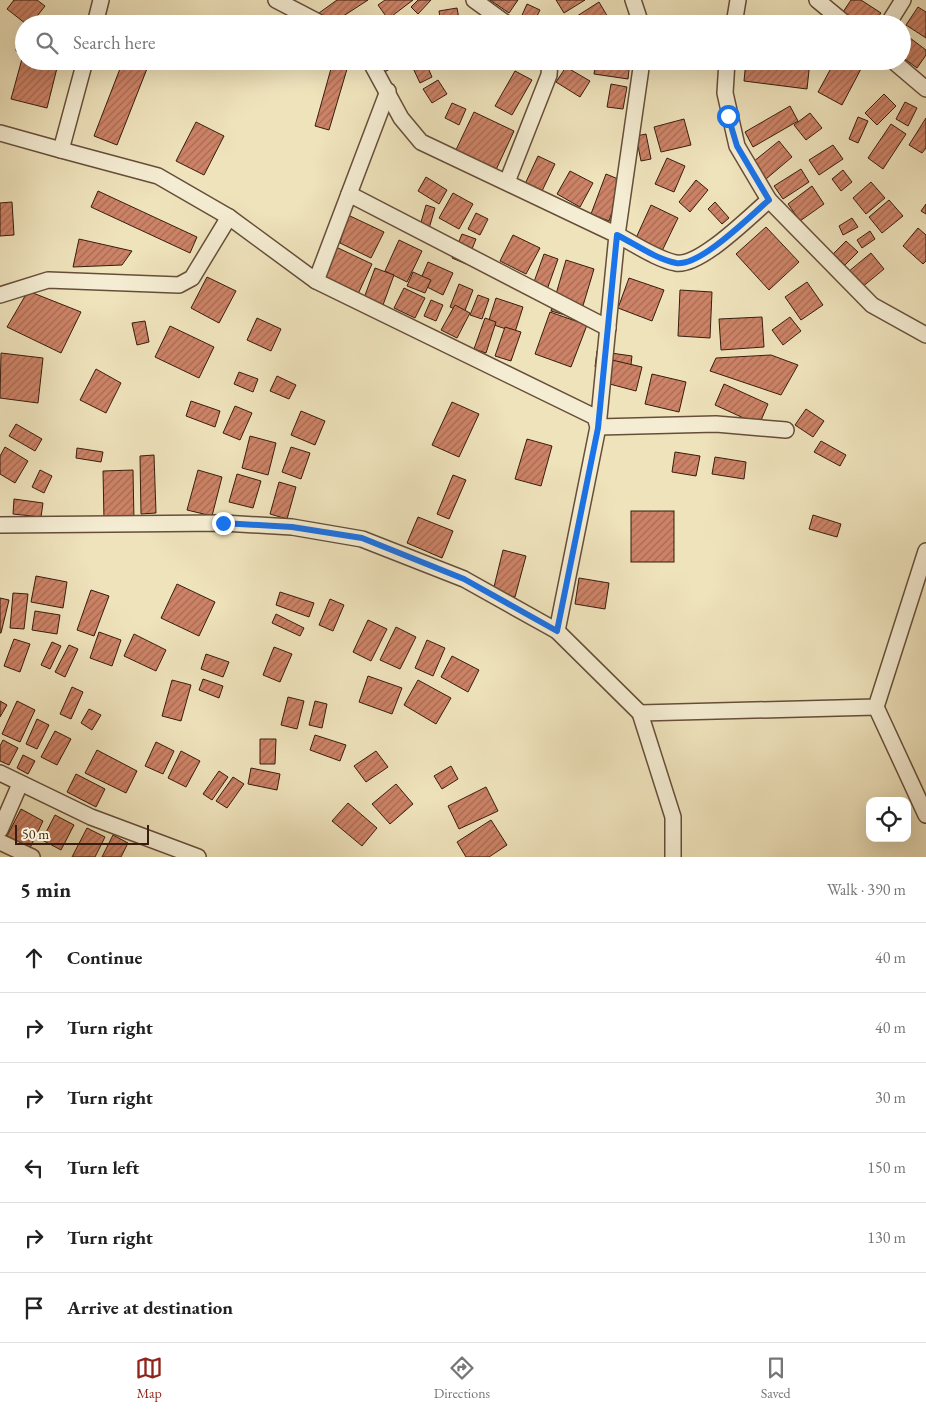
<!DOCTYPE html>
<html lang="en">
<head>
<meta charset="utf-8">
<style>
  :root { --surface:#fff; --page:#f6f6f6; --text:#222; --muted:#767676; --line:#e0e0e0; --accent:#8f2418 }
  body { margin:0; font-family:"EB Garamond",serif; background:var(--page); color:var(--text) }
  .controls { position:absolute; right:15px; bottom:15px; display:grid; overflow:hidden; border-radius:10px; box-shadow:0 5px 20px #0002 }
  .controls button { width:45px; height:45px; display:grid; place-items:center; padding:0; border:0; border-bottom:1px solid var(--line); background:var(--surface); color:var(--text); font:25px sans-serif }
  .scale { position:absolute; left:15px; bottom:12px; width:134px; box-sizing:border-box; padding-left:5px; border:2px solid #391c0d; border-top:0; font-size:14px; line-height:18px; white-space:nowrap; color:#391c0d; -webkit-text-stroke:4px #f5edd3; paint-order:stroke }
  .stop { position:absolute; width:15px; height:15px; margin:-11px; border:4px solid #1a73e8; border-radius:50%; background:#fff }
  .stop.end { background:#1a73e8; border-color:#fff; box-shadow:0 1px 5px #0008 }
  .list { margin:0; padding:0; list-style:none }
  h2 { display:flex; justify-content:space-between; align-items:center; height:65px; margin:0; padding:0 20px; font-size:21px }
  h2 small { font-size:16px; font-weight:400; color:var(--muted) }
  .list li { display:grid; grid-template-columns:32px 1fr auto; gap:15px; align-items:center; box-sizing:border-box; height:70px; padding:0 20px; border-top:1px solid var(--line) }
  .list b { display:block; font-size:19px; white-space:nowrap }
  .list em { font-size:16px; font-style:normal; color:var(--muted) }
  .icon { flex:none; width:28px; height:28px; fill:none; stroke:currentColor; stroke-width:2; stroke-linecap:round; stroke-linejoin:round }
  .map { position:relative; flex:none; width:926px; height:857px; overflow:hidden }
  .search { position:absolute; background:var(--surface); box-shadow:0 5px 20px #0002; left:15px; right:15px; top:15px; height:55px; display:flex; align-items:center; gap:12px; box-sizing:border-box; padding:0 18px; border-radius:28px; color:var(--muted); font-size:19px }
  .sheet { height:485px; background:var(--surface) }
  nav { display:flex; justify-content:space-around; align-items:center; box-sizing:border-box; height:70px; border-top:1px solid var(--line); background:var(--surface); font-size:14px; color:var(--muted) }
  nav a { display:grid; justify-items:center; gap:2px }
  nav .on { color:var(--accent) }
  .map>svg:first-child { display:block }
  .building { fill:url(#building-hatch); stroke:#391c0d }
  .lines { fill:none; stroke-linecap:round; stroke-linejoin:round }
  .street-casing { stroke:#664e39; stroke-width:18 }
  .street { stroke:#f5edd3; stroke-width:15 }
  .route { stroke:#1a73e8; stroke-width:6 }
</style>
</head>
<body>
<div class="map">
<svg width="926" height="857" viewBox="0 0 926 857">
  <defs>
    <pattern id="building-hatch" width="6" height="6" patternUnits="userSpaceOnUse" patternTransform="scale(1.25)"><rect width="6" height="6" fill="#cd8367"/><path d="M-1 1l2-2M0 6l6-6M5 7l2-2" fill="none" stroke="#a76a53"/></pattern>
  </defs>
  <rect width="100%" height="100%" fill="#efe3bc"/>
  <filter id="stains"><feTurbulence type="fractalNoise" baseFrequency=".004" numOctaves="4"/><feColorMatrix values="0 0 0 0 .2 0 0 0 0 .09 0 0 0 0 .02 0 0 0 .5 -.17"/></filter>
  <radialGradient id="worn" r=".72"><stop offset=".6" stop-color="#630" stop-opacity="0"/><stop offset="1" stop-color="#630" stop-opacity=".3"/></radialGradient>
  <g class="building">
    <path d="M14 0H37L45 6 31 24H26L7 9Z"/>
    <path d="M337 0H368L331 24 319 13Z"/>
    <path d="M385 0H413L388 19 378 5Z"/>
    <path d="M418 0H431L418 14 411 7Z"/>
    <path d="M490 0H518L509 13Z"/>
    <path d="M556 0H585L564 13Z"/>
    <path d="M851 0H861L881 13 873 24H860L843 12Z"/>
    <path d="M599 2 612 24H577L574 18Z"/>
    <path d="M527 4 540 10 533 24 519 22Z"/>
    <path d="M918 7 926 12V38L906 25Z"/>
    <path d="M457 8 460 24H441L439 11Z"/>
    <path d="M357 17 363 24H350Z"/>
    <path d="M548 17 560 24H544Z"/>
    <path d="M424 18 427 24H412Z"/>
    <path d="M19 30H24V52L16 51Z"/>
    <path d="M910 38 926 50V55L917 68 902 57V49Z"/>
    <path d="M22 59 57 68 47 108 11 99Z"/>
    <path d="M123 61H150L117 145 94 136Z"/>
    <path d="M376 61H403L383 73Z"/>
    <path d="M417 61H425L432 77 420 83 411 64Z"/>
    <path d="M596 61H630L628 79 594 74Z"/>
    <path d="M746 61H810L807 89 744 81Z"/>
    <path d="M835 61H856L863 65 842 105 818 92Z"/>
    <path d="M332 65 347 69 329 130 315 126Z"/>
    <path d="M566 67 590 81 580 97 556 82Z"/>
    <path d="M515 71 532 80 512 115 495 106Z"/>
    <path d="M438 80 447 94 432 103 423 89Z"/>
    <path d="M611 84 627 87 623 109 607 107Z"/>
    <path d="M884 94 896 106 877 125 865 113Z"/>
    <path d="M905 102 917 108 908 126 896 119Z"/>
    <path d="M452 103 466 109 459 125 445 118Z"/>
    <path d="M790 106 798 121 753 147 745 132Z"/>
    <path d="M474 112 514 131 494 174 454 154Z"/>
    <path d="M810 113 822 128 806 140 794 125Z"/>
    <path d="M858 117 868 121 858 143 849 139Z"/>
    <path d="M926 118V148L922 153 909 145Z"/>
    <path d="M684 119 691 145 661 152 654 127Z"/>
    <path d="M196 122 224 136 204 175 176 161Z"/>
    <path d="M891 124 906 134 883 169 868 158Z"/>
    <path d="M646 134 651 159 641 161 636 136Z"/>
    <path d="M779 141 792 157 766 179 753 162Z"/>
    <path d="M833 145 843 159 819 175 809 160Z"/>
    <path d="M538 156 555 164 542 191 525 184Z"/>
    <path d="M667 158 685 166 674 192 655 184Z"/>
    <path d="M801 169 809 182 783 199 774 186Z"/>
    <path d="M843 170 852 182 841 191 832 179Z"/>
    <path d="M570 171 593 183 580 207 557 194Z"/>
    <path d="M606 174 623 181 609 221 591 214Z"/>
    <path d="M426 177 447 190 439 204 418 191Z"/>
    <path d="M696 180 708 190 690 212 679 202Z"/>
    <path d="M871 182 885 198 866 214 853 198Z"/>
    <path d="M812 186 824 204 800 221 788 204Z"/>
    <path d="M98 191 197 237 190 253 91 207Z"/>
    <path d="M453 193 473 204 459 229 439 218Z"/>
    <path d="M889 200 903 216 882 233 869 217Z"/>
    <path d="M12 202 14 235 0 236V203Z"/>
    <path d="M715 202 729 218 722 224 708 209Z"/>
    <path d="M926 204V214L921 211Z"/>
    <path d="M426 205 435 208 428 232 419 229Z"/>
    <path d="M651 205 678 218 662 251 636 238Z"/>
    <path d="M476 213 488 219 480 235 468 229Z"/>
    <path d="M348 215 384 232 371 258 340 243Z"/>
    <path d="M852 218 858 227 843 235 839 226Z"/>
    <path d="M766 227 799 262 769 290 736 254Z"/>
    <path d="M918 228 926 235V261L923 264 903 246Z"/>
    <path d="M870 231 875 239 862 248 857 240Z"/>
    <path d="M462 234 476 239 466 264 452 258Z"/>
    <path d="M513 235 540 248 526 274 500 261Z"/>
    <path d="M79 239 132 251 122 265 73 267Z"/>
    <path d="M399 240 422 251 407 282 385 271Z"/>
    <path d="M846 241 858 252 845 265 833 254Z"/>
    <path d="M336 247 372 264 358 294 323 276Z"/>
    <path d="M871 253 884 269 861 288 848 272Z"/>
    <path d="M544 254 558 259 544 298 530 293Z"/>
    <path d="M566 260 594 269 579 319 551 311Z"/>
    <path d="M428 262 453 273 443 295 419 283Z"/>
    <path d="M375 268 394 275 383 305 364 298Z"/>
    <path d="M413 272 431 280 425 293 407 286Z"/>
    <path d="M207 277 236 291 219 323 191 308Z"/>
    <path d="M629 278 664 290 652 321 618 308Z"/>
    <path d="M807 282 823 305 801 320 785 297Z"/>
    <path d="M459 284 473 290 464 313 450 307Z"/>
    <path d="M404 288 425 298 415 318 394 308Z"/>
    <path d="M680 290 712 292 710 338 678 336Z"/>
    <path d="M28 291 81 312 61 353 7 327Z"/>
    <path d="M478 295 489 299 482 319 470 315Z"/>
    <path d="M496 298 523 307 515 332 488 323Z"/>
    <path d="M431 300 443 305 436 321 424 316Z"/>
    <path d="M455 305 470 313 457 338 441 330Z"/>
    <path d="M550 312 587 325 571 367 535 354Z"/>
    <path d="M762 317 764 347 721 350 719 319Z"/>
    <path d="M790 317 801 331 783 345 772 330Z"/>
    <path d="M257 318 281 329 271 351 247 340Z"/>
    <path d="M485 318 496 322 486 353 474 349Z"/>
    <path d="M145 321 149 342 137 345 132 323Z"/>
    <path d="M170 326 214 347 199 378 155 357Z"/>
    <path d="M505 327 521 332 511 361 495 356Z"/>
    <path d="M597 351 632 356 630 373 595 367Z"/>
    <path d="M1 353 43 358 38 403 0 398Z"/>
    <path d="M771 355 798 365 781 395 710 371 716 358Z"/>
    <path d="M612 360 642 367 636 391 606 383Z"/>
    <path d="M96 369 121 383 106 413 80 400Z"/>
    <path d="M239 372 258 379 253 392 234 384Z"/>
    <path d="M652 374 686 382 679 412 645 404Z"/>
    <path d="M277 376 296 385 289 399 270 391Z"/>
    <path d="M724 384 768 404 759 425 715 405Z"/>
    <path d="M191 401 220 411 215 427 186 416Z"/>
    <path d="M452 402 479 414 459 457 432 445Z"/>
    <path d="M235 406 252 413 240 440 223 433Z"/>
    <path d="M806 409 824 421 813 437 795 425Z"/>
    <path d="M301 411 325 421 315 445 291 435Z"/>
    <path d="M16 424 42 439 35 451 9 436Z"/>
    <path d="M250 436 276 443 268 475 242 468Z"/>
    <path d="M527 439 552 446 541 486 515 479Z"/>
    <path d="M821 441 846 455 840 466 814 452Z"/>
    <path d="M5 447 28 461 15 483 0 474V456Z"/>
    <path d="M291 447 310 453 301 479 282 472Z"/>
    <path d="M77 448 103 452 101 462 76 458Z"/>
    <path d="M675 452 700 456 696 476 672 472Z"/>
    <path d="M154 455 156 513 141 514 140 456Z"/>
    <path d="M715 457 746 462 744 479 712 474Z"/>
    <path d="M40 470 52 476 44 493 32 487Z"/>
    <path d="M133 470 134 521H104L103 471Z"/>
    <path d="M198 470 222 477 212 516 187 510Z"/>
    <path d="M237 474 261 481 253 508 229 502Z"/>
    <path d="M453 475 466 480 449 519 437 514Z"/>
    <path d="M279 482 296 487 287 519 270 514Z"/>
    <path d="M14 499 43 503 41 517 13 514Z"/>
    <rect x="631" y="511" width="43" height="51"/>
    <path d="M813 515 841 524 837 537 809 529Z"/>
    <path d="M418 517 453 531 442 558 407 543Z"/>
    <path d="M503 550 526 556 515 597 493 591Z"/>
    <path d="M36 576 67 582 63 608 31 602Z"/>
    <path d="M579 578 609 583 605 609 575 604Z"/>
    <path d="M177 584 215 602 199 636 161 618Z"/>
    <path d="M91 590 109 596 94 636 77 630Z"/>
    <path d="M280 592 314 603 309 617 276 605Z"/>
    <path d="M13 593 28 594 24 629 10 628Z"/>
    <path d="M0 598 9 600 1 633H0Z"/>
    <path d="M330 599 344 605 333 631 319 625Z"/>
    <path d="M35 611 60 615 57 634 32 630Z"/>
    <path d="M276 614 304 628 300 636 272 623Z"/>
    <path d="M368 620 387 629 371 661 353 652Z"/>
    <path d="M396 627 416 637 400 669 380 660Z"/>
    <path d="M99 632 121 640 112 666 90 658Z"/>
    <path d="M134 634 166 650 156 671 124 656Z"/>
    <path d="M14 639 30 644 20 672 4 666Z"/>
    <path d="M427 640 445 648 433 676 415 668Z"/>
    <path d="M52 642 61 646 50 669 41 665Z"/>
    <path d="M69 645 78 649 65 677 55 672Z"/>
    <path d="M274 647 292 654 280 682 263 675Z"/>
    <path d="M206 654 229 662 223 677 201 669Z"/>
    <path d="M452 656 479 670 468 692 441 677Z"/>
    <path d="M368 676 402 688 392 714 359 702Z"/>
    <path d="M203 679 223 686 219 698 199 690Z"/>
    <path d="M172 680 191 685 181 721 162 716Z"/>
    <path d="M418 680 451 698 436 724 404 705Z"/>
    <path d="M72 687 83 692 71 719 60 714Z"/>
    <path d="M288 697 304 701 297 729 281 725Z"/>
    <path d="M0 701 7 705 0 717Z"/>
    <path d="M17 701 35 710 20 742 2 734Z"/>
    <path d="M315 701 327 704 322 728 309 725Z"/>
    <path d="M89 709 101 715 92 730 81 723Z"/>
    <path d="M37 719 49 725 37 749 26 744Z"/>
    <path d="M55 731 71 739 57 765 41 757Z"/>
    <path d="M315 735 346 745 340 761 310 750Z"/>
    <path d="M260 739H276L275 764H260Z"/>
    <path d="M3 740 18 748 9 765 0 761V746Z"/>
    <path d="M156 742 174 751 163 774 145 766Z"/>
    <path d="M97 750 137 771 126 793 85 773Z"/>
    <path d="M181 751 200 761 186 787 168 778Z"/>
    <path d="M376 751 388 767 366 782 354 766Z"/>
    <path d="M23 755 35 761 28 774 17 768Z"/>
    <path d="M451 766 458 779 442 789 434 776Z"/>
    <path d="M251 768 280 774 277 790 248 784Z"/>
    <path d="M219 771 228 777 212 800 203 794Z"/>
    <path d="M76 774 105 789 96 807 67 792Z"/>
    <path d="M233 777 244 784 227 808 216 801Z"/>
    <path d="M396 784 413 804 390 824 372 804Z"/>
    <path d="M486 787 498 811 459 829 448 806Z"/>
    <path d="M348 803 377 828 362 846 332 821Z"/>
    <path d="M21 809 43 821 29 850 6 838Z"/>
    <path d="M55 815 74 825 61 850 42 840Z"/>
    <path d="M491 820 507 845 489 857H466L457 842Z"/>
    <path d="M87 828 105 837 95 857H72Z"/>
    <path d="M113 835 128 843 121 857H102Z"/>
  </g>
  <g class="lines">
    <defs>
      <g id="street">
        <path d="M276 0 322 24"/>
        <path d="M474 0 507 24"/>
        <path d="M633 0 641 24"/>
        <path d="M817 0 846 24"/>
        <path d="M95 24 101 0"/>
        <path d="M734 24 738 0"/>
        <path d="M888 24 903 0"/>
        <path d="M370 61 401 118 421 142 617 235 598 427 716 424 786 430"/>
        <path d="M642 61 617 235C635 244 656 259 676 263 700 267 750 216 769 200L737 146 725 93 727 61"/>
        <path d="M893 61 926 89"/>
        <path d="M0 133 61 150 85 61"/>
        <path d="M61 150 158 176 229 217 316 281 388 91"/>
        <path d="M507 182 549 75 550 61"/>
        <path d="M349 194 608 328"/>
        <path d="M769 200 872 305 926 335"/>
        <path d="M316 281 595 417 598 427 557 631"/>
        <path d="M0 295 48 280 179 285 192 278 229 217"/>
        <path d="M0 525 223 523 292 527 362 539 464 579 557 631 640 713 673 817V857"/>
        <path d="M876 707 926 815"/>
        <path d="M640 713 876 707 926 551"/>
        <path d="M0 773 91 817 198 857"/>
        <path d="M0 830 20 784"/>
        <path d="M0 842 32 857"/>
      </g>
    </defs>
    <use href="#street" class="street-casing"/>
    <use href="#street" class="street"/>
  </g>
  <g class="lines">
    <path class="route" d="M223 523 292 527 362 538 464 579 557 631 598 428 617 235C635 244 656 259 676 263 700 267 750 216 769 200L737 146 728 116"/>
  </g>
  <rect width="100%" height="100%" filter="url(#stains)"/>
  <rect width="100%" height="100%" fill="url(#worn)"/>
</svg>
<div class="controls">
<button><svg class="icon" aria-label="locate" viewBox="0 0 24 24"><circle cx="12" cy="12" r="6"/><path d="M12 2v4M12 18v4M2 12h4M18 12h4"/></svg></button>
</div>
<div class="scale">50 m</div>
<div class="stop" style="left:728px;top:116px"></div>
<div class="stop end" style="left:223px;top:523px"></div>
<div class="search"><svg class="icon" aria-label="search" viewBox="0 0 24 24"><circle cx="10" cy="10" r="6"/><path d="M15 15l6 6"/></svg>Search here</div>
</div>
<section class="sheet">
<h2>5 min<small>Walk · 390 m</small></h2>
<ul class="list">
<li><svg class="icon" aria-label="ahead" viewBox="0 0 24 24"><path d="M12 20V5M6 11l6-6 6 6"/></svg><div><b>Continue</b></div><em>40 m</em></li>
<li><svg class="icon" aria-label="right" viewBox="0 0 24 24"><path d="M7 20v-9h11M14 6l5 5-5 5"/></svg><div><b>Turn right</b></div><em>40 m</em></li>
<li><svg class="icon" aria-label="right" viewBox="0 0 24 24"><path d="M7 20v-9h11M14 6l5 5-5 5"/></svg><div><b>Turn right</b></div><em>30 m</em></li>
<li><svg class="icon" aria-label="left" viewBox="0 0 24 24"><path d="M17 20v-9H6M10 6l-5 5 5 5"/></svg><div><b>Turn left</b></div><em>150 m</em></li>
<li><svg class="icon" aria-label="right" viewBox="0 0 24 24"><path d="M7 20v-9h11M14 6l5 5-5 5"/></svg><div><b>Turn right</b></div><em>130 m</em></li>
<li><svg class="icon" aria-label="arrive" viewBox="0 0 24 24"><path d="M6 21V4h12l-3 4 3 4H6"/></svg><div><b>Arrive at destination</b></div></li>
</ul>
</section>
<nav>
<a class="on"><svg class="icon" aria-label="map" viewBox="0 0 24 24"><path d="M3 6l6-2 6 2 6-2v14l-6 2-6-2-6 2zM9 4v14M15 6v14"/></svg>Map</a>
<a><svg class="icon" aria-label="directions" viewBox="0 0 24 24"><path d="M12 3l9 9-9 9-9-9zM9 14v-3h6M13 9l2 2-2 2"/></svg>Directions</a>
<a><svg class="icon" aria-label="saved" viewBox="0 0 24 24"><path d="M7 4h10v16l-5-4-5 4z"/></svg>Saved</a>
</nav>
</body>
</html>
